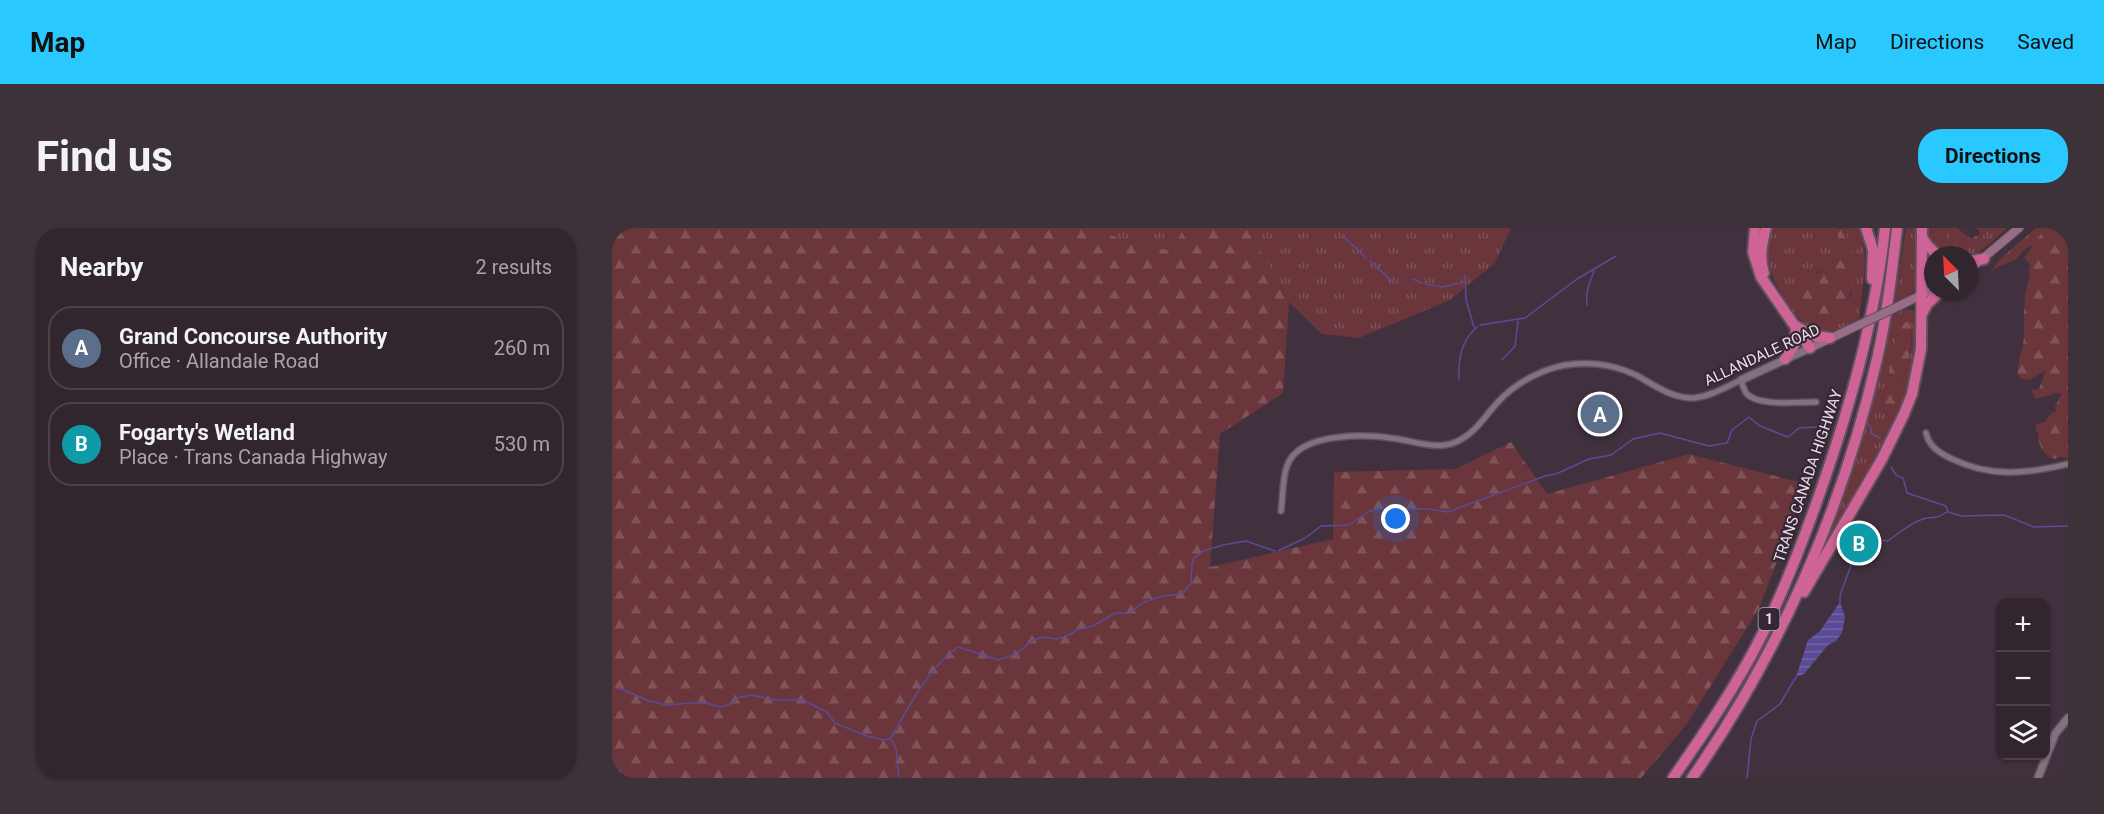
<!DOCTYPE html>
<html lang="en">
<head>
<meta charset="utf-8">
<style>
  :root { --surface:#31252e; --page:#3d313a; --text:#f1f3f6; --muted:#a8a5aa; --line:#4c424a; --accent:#29c8ff }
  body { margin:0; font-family:Roboto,sans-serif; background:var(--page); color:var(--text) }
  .controls { position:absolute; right:18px; bottom:18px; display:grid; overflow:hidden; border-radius:12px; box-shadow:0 2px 4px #0004 }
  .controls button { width:54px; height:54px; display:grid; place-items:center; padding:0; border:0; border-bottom:2px solid var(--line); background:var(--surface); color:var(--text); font:30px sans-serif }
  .compass { position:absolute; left:1312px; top:18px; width:54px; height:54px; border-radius:50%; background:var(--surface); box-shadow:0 2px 4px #0004; rotate:336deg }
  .you { position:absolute; left:784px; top:291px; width:21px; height:21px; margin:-15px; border:4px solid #fff; border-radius:50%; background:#1a73e8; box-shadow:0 0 0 9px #1a73e833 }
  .badge { display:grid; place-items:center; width:39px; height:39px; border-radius:50%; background:var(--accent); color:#fff; font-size:20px; font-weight:700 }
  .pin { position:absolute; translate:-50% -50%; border:3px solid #fff; box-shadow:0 2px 6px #0006 }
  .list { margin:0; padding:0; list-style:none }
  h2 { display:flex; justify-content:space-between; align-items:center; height:78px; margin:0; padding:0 24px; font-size:26px }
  h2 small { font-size:20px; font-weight:400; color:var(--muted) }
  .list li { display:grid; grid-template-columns:39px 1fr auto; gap:18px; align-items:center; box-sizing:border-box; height:84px; margin:0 12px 12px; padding:0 12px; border:2px solid var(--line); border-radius:24px }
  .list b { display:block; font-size:22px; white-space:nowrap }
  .list p { margin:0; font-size:20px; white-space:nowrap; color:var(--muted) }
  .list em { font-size:20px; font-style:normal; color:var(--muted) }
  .icon { flex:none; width:33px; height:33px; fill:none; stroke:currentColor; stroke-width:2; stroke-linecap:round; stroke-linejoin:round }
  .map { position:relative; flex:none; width:1456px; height:550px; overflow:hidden; border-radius:24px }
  header { display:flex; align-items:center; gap:36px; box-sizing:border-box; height:84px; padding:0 30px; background:var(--accent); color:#111 }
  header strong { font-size:28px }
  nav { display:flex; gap:33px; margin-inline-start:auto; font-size:21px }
  .intro { display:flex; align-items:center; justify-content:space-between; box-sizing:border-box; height:144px; padding:0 36px }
  h1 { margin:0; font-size:42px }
  .button { padding:15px 27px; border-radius:24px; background:var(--accent); color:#111; font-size:21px; font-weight:700 }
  main { display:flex; gap:36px; padding:0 36px }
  aside { flex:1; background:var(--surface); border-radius:24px; box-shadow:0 2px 4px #0004 }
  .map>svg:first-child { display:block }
  .grass { fill:url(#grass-tufts); fill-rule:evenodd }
  .forest { fill:url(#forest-firs) }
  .water { fill:url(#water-rules) }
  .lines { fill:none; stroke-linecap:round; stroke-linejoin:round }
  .stream { stroke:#5b4b97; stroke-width:1.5 }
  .minor-casing { stroke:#5e505c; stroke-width:8 }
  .tertiary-casing { stroke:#5e505c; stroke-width:10 }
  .secondary-casing { stroke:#5e505c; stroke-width:10 }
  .motorway-casing { stroke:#5e505c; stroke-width:14 }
  .minor { stroke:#847180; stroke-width:5 }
  .tertiary { stroke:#847180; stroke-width:7 }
  .secondary { stroke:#9a6d86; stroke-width:8 }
  .motorway { stroke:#ce6495; stroke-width:10 }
  .secondary-bridge-casing { stroke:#5e505c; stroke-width:10; stroke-linecap:butt }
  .secondary-bridge { stroke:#9a6d86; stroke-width:8 }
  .labels { text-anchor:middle; stroke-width:4.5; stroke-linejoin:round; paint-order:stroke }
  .shield { fill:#362734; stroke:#b5a9b3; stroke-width:1.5 }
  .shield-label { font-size:14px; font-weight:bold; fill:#ece1ea }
  .street-label { font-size:15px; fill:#ece1ea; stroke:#362734 }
</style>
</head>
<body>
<header>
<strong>Map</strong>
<nav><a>Map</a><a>Directions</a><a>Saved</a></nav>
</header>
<div class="intro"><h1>Find us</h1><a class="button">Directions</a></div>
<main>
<aside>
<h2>Nearby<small>2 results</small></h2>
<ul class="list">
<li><span class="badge" style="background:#5c6f8a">A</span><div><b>Grand Concourse Authority</b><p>Office · Allandale Road</p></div><em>260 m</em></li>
<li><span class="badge" style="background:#0f9aa8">B</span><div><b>Fogarty's Wetland</b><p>Place · Trans Canada Highway</p></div><em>530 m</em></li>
</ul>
</aside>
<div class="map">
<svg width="1456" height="550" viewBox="0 0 1456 550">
  <defs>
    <pattern id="grass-tufts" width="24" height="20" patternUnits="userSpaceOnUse" patternTransform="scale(1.5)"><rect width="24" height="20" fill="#6a363c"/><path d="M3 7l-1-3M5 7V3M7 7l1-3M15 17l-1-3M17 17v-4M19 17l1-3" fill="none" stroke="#7f5358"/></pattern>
    <pattern id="forest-firs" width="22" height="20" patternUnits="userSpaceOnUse" patternTransform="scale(1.5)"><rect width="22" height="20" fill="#6a363c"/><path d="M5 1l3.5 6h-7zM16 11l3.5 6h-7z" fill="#7f5358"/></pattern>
    <pattern id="water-rules" width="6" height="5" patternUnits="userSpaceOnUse" patternTransform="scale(1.5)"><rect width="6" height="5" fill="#5b4b97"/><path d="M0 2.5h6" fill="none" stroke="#7365a6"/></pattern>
  </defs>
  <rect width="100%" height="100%" fill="#41313e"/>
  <g class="grass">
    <path d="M483 0H572L559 23 508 11Z"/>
    <path d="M635 0H899L883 35 838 72 747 110 710 106 677 74Z"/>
    <path d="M1161 0H1226L1227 15 1223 29 1213 43 1204 44 1186 74 1193 83 1206 91 1239 68 1242 43 1241 14 1235 10 1233 0H1247C1258 28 1250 61 1247 91 1237 96 1224 105 1213 105 1187 104 1159 54 1156 31 1154 20 1156 10 1161 0Z"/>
    <path d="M1294 0H1306C1306 15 1311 50 1303 61 1299 68 1290 71 1283 74Z"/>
    <path d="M1316 0H1337V21L1369 9 1378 0H1395L1373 20 1357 29V27C1335 27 1317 29 1316 0Z"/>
    <path d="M1424 0H1433L1422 17 1413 21 1404 31 1380 42 1388 31Z"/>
    <path d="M1294 81 1300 82 1305 87C1306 109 1306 134 1299 155 1281 212 1246 263 1217 314L1215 312 1268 147 1277 89ZM1300 99C1300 122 1299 135 1287 156L1277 158C1275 148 1278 135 1279 124 1280 118 1285 113 1285 105ZM1292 165 1285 186 1280 189 1267 180 1271 168Z"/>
  </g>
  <g class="forest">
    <path d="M0 0H483L508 11 559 23 572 0H635L677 74 671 165 608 206 598 339 721 311 722 244 843 241 899 214 935 266 1077 226 1195 256 1147 380 1075 496 1029 550H0Z"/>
    <path d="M1233 0 1235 10 1241 14C1242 52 1248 77 1206 91L1193 83 1181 67V63L1189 58 1192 49 1213 43C1224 27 1228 20 1225 1Z"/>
    <path d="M1337 0H1345L1359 11 1369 5 1364 0H1378C1368 10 1352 25 1337 22Z"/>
    <path d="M1433 0H1456V230L1448 229 1442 231C1432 228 1425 215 1426 204L1424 202V196L1433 194 1439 185 1444 183 1443 178 1450 166 1445 165 1423 171 1419 162 1427 161 1434 142C1423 148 1418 157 1406 148 1404 134 1412 121 1412 106 1412 87 1411 67 1418 48L1416 46 1418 36 1412 30Z"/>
    <path d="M1297 94 1300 99 1297 135 1287 156 1277 158 1275 156C1278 146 1277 133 1279 122 1280 118 1284 113 1285 109 1286 103 1286 100 1290 95Z"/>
    <path d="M1273 164H1292V166L1285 186 1280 189 1267 180V177Z"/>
  </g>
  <path class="water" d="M1228 374 1233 389 1230 405 1224 413 1216 417 1192 446 1184 449 1196 412 1208 403Z"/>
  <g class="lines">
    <g class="stream">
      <path d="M731 8 754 30"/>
      <path d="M758 33 781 54"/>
      <path d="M853 47 854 72 862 99"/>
      <path d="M801 51 810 55"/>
      <path d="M813 56 831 59 852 54"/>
      <path d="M975 77C973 64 978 55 982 43"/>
      <path d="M868 97 913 90 965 51 1004 28"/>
      <path d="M890 132 903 118 906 93"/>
      <path d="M847 152C846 131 849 113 865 99"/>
      <path d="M1254 194 1259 199V205L1268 210"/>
      <path d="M1279 239 1284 247 1291 250 1295 265 1334 278 1336 284 1350 288 1392 287 1422 299 1456 298"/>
      <path d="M666 323 693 310 709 298 737 297 758 283 767 281H815L836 284 933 248 944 246 977 231 999 227 1021 211 1048 205 1097 218 1115 215 1120 202 1137 189 1148 198 1176 209 1187 200 1204 199 1219 188"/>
      <path d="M1228 374V367L1247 316 1254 310 1276 313C1287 305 1298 295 1311 291 1322 288 1323 292 1335 284"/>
      <path d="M7 460 37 473 55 477 90 474 109 479 118 476 125 470 139 467 162 472H191L215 484 223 495 255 508 271 512 278 511"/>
      <path d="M278 511C298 478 314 442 346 419L387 432 404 426 421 412 430 409 445 411 457 407 465 402 481 398 503 385H517L532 374 551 368 570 366 579 355 580 336 582 330 591 323 611 317 634 313 663 323"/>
      <path d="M279 512 284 520 287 550"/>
      <path d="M1135 550 1139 511 1145 493 1168 476 1184 449"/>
    </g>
    <defs>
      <g id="minor">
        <path d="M1314 205C1317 218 1326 224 1338 230 1378 250 1414 246 1456 236"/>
        <path d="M669 283C671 269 670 252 675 238 687 203 756 206 786 211 804 214 826 222 844 214 864 205 872 189 886 174 904 154 935 138 962 136 983 134 1005 138 1024 147 1042 157 1061 171 1082 170 1099 168 1114 159 1129 152 1130 156 1132 161 1134 165 1146 179 1187 174 1204 174"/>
      </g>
      <g id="tertiary">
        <path d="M1129 152 1198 120"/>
        <path d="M1426 550 1443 506 1456 490"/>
      </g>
      <g id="secondary">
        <path d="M1357 42 1407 0"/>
        <path d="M1287 78 1321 61"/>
        <path d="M1198 120 1234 103"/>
      </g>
      <g id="motorway">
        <path d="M1143 0 1141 24 1149 49 1198 120"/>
        <path d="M1254 0 1261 22 1260 51"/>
        <path d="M1310 9 1315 17 1325 27"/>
        <path d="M1357 33 1372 31"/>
        <path d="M1152 45C1147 30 1150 15 1154 0"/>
        <path d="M1310 86 1315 76 1329 63"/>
        <path d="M1187 100 1203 108 1218 110"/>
        <path d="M1173 131 1183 116 1184 98"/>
        <path d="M1192 364 1270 231 1292 186 1300 166 1309 121 1310 0"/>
        <path d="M1061 550C1093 504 1125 457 1150 407 1180 346 1203 282 1224 217 1247 146 1265 74 1273 0"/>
        <path d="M1080 550C1168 424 1231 280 1265 131 1275 88 1280 43 1285 0"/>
      </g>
    </defs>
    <use href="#minor" class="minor-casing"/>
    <use href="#tertiary" class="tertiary-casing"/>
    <use href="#secondary" class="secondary-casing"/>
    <use href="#motorway" class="motorway-casing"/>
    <use href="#minor" class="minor"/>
    <use href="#tertiary" class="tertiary"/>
    <use href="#secondary" class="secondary"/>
    <use href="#motorway" class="motorway"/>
    <defs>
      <path id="secondary-bridge" d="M1234 103 1287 78"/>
    </defs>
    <use href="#secondary-bridge" class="secondary-bridge-casing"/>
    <use href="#secondary-bridge" class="secondary-bridge"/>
  </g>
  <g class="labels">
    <rect class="shield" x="1146.5" y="380" width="21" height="22" rx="4.5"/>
    <g class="shield-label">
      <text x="1157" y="396">1</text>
    </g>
    <g class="street-label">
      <text transform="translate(1150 127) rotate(-25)" y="5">ALLANDALE ROAD</text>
      <text transform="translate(1196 248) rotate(-71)" y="5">TRANS CANADA HIGHWAY</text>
    </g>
  </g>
</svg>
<div class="controls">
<button>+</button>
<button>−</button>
<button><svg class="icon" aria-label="layers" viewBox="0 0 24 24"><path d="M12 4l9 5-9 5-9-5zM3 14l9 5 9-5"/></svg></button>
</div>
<svg class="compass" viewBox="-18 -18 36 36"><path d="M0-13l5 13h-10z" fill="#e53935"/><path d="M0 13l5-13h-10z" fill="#a8a5aa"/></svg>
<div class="you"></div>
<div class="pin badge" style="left:988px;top:186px;background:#5c6f8a">A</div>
<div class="pin badge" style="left:1247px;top:315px;background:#0f9aa8">B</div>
</div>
</main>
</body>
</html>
